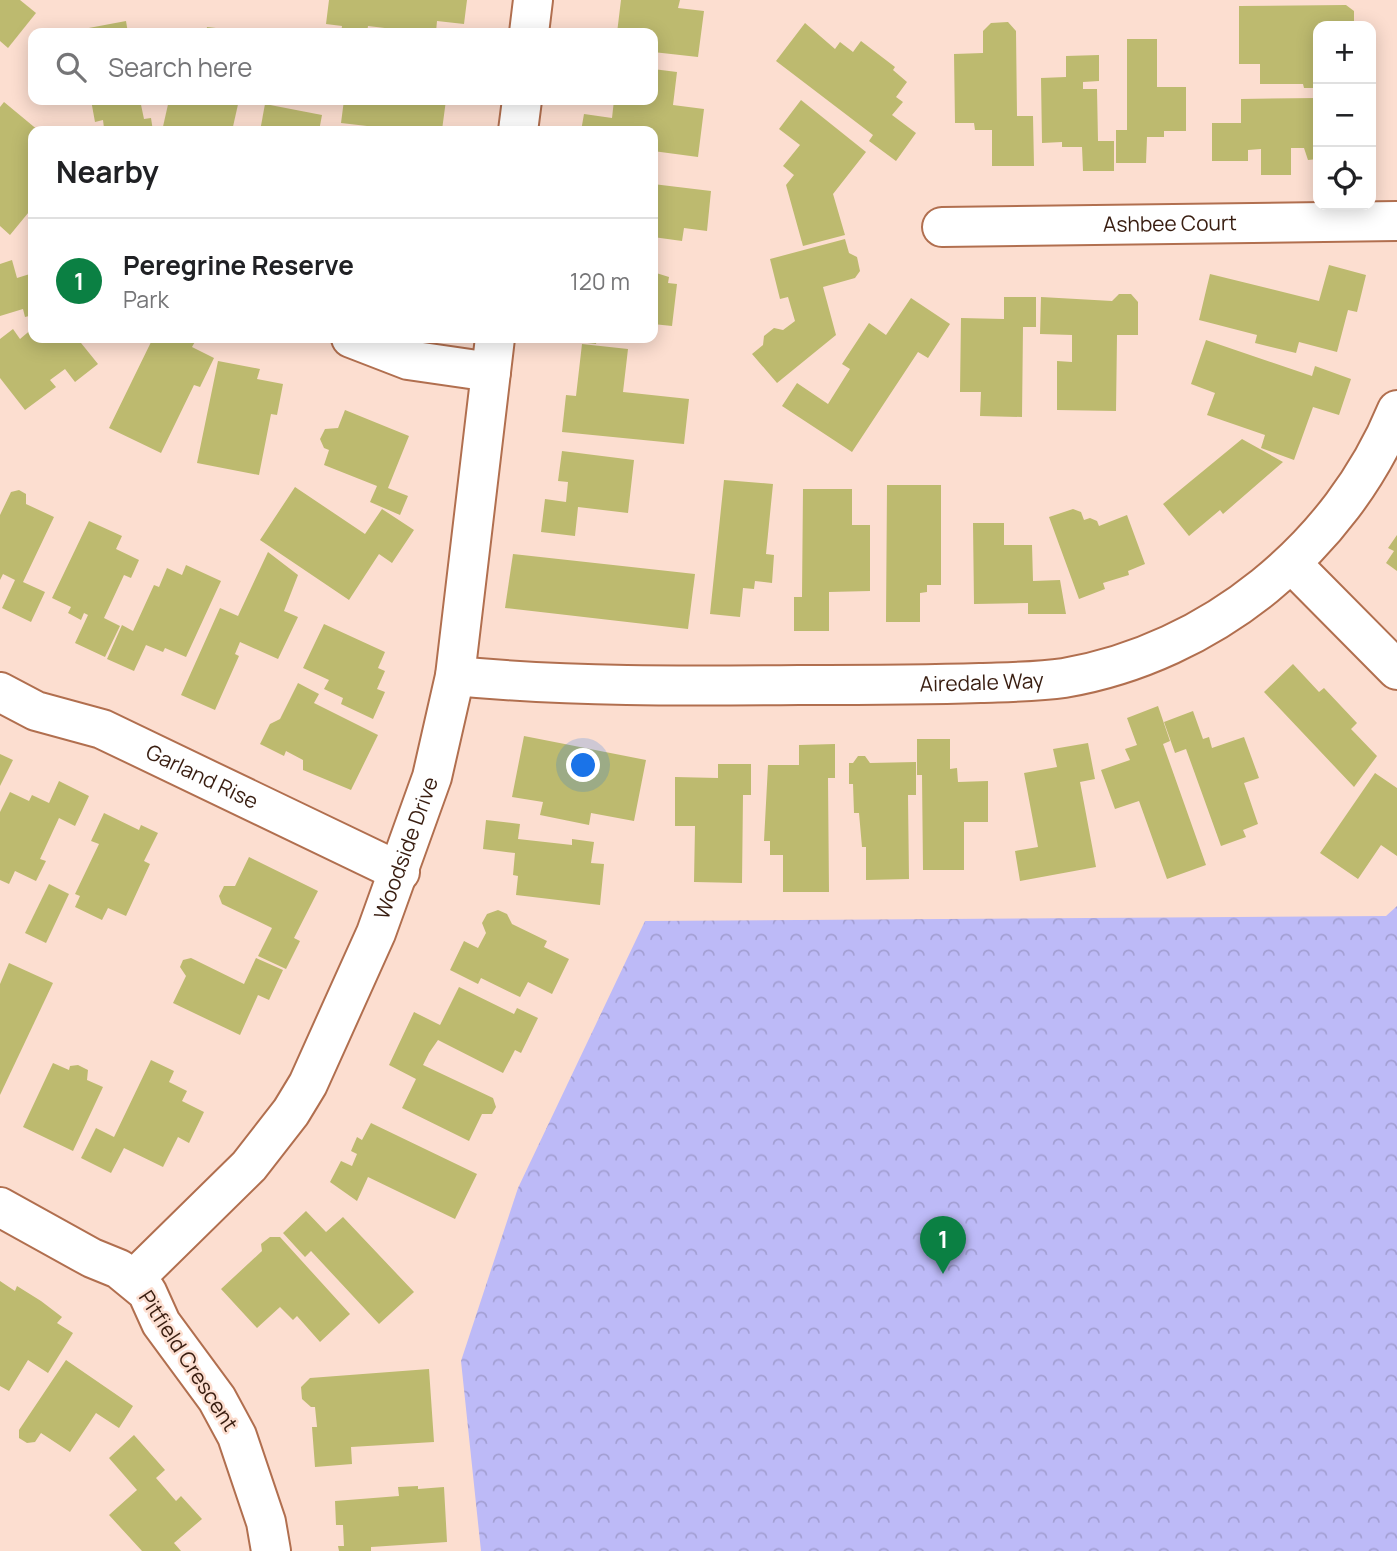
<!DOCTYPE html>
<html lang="en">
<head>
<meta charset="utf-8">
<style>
  :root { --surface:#fff; --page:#f6f6f6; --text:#202124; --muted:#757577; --line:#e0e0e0; --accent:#0b8043 }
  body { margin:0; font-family:Manrope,sans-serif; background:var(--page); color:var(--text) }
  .controls { position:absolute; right:21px; top:21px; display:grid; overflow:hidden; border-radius:14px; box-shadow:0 4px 18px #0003 }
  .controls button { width:63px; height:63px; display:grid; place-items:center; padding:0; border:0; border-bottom:2px solid var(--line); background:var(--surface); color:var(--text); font:35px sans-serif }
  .you { position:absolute; left:584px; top:766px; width:24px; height:24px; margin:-18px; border:5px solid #fff; border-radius:50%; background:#1a73e8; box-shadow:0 0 0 10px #1a73e833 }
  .badge { display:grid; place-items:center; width:46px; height:46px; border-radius:50%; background:var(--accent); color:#fff; font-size:23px; font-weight:700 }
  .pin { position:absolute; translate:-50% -58px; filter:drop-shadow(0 2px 4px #0008) }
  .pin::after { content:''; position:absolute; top:37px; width:24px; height:21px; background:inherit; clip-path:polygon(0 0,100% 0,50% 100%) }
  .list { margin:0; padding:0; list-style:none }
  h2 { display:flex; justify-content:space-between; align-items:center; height:91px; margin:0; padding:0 28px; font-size:30px }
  h2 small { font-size:23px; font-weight:400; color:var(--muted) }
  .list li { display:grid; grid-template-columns:46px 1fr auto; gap:21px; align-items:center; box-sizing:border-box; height:126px; padding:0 28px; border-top:2px solid var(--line) }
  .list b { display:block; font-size:26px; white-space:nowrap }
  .list p { margin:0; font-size:23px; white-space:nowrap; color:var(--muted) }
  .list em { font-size:23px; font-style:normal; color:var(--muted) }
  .icon { flex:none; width:38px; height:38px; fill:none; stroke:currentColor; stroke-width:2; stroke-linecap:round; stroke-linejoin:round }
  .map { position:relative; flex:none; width:1397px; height:1551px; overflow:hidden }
  .search { position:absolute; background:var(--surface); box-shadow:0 4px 18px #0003; left:28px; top:28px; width:630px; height:77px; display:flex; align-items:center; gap:18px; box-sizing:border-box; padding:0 24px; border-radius:14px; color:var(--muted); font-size:26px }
  .panel { position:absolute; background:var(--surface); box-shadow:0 4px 18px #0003; left:28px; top:126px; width:630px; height:217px; border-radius:14px }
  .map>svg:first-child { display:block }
  .park { fill:url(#park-crowns) }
  .building { fill:#bdba6f }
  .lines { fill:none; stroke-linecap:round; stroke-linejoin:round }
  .minor-casing { stroke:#b16f4f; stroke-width:42 }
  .minor { stroke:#fff; stroke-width:38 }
  .labels { text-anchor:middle; stroke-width:5; stroke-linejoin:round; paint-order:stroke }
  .street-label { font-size:21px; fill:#381d10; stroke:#fcded0 }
</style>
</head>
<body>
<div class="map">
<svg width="1397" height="1551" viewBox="0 0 1397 1551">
  <defs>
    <pattern id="park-crowns" width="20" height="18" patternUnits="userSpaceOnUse" patternTransform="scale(1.75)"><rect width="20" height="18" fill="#bdbaf7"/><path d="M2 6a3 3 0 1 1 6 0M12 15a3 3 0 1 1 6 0" fill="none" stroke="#a39fd3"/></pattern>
  </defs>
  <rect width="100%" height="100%" fill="#fcded0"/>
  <path class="park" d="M1397 906V1551H481L461 1361 518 1188 645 921 1386 916Z"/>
  <g class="building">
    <path d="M0 0H20L36 13 8 48 0 41Z"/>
    <path d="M329 0H467L464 24 437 21 436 32 426 33H392L393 29 368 26 367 33H341L342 26 326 24Z"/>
    <path d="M621 0H680L678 8 704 11 698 57 653 52V33H617Z"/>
    <path d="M1346 5 1354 11V21L1348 26H1318V88H1304L1303 84H1260V64H1239V6Z"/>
    <path d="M126 21 128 33H79L78 30Z"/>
    <path d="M1008 22 1016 31 1017 116H1033L1034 166H992V130H975L974 123H955L954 54 983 53V31L991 23Z"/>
    <path d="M805 23 835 49 840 42 853 52 861 41 895 67 893 70 907 82 896 97 903 102 892 115 916 133 896 161 869 141 873 135 776 61Z"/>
    <path d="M207 27 225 29 234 33H206Z"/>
    <path d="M1127 39H1157V87H1186V131H1164V137H1147L1146 163H1116V130H1127Z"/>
    <path d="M1099 55V81L1083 82V89H1097L1098 141H1114V171H1083L1082 147H1062V142L1042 143 1041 78 1066 77V56Z"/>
    <path d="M653 69 677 72 673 105 704 109 698 157 653 151V131L615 127V131H581L584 114 612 118 614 100H653Z"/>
    <path d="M1318 98V159L1308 160 1304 148H1291V175H1261V149L1248 150V161H1212V123H1241V99Z"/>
    <path d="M91 100H140L144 119 151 118 153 131H115L114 126 104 128 103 120 95 122Z"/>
    <path d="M169 100H239L232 131H162Z"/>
    <path d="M344 100H446L442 130 367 131V126L341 123Z"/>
    <path d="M801 100 866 152 833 194 845 235 803 246 786 185 794 175 783 166 800 145 779 129Z"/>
    <path d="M4 102 39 131H33V207L10 235 0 226V107Z"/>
    <path d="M265 104 322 115 319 131H260Z"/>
    <path d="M653 184 711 191 707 231 684 228 682 241 653 237Z"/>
    <path d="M845 239 849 253 857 257 860 271 855 278 823 287 836 335 777 383 752 354 763 345 764 336 774 328 783 330 795 321 788 297 780 299 770 259Z"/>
    <path d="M12 260 17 278 33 273V315L25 317 23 309 0 316V264Z"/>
    <path d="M1329 265 1366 275 1357 312 1348 310 1337 352 1299 342 1296 353 1255 343 1257 335 1199 320 1210 274 1319 301Z"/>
    <path d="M653 272 669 277 668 283 677 284 672 326 653 324Z"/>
    <path d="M1119 294H1131L1138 302V335H1117L1116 411 1057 410V361L1072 362V335L1040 334 1041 297 1112 301Z"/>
    <path d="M1004 297H1036V327H1023L1022 417 980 416 981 392H960L961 318 1004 319Z"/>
    <path d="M911 298 950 324 928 358 918 352 852 452 782 406 797 383 828 404 850 369 842 364 869 323 886 335Z"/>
    <path d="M33 328V338H77L98 364 75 382 65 369 50 380 56 387 25 410 0 378V339L13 329 20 339Z"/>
    <path d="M153 338H197L192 347 214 358 200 387 194 385 161 453 109 428Z"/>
    <path d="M561 338H597L596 344 561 340Z"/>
    <path d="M1206 340 1312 376 1315 366 1351 379 1339 415 1313 407 1294 460 1261 448 1265 435 1207 415 1215 393 1191 384Z"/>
    <path d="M582 344 628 349 623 392 689 399 684 444 562 432 566 395 576 396Z"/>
    <path d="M218 361 260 369 257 379 283 384 277 415 271 414 259 475 197 463Z"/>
    <path d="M345 410 409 436 388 488 408 496 400 515 370 502 377 486 324 465 329 450 324 448 320 439 325 429 338 428Z"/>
    <path d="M1242 439 1283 462 1223 514 1220 510 1189 536 1163 504Z"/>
    <path d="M562 451 634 460 628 513 578 507 575 536 541 532 545 499 566 502 568 482 558 481Z"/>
    <path d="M724 480 773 484 766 554 774 555 772 583 755 581 754 589 743 588 740 617 710 614Z"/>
    <path d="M887 485H941V585H927V592L920 593V622H886Z"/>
    <path d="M295 487 365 534 382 509 414 530 392 563 379 554 349 600 260 540Z"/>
    <path d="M803 489H852V525H870V591L829 592V631H794V597H802Z"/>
    <path d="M19 490 26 494V504L54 517 23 582 45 592 31 622 2 608 15 580 3 574 0 580V515L11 492Z"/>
    <path d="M1073 509 1081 512 1084 520 1090 518 1097 521 1099 526 1127 515 1145 564 1128 571 1129 575 1103 583 1105 589 1079 599 1049 517Z"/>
    <path d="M89 521 122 536 116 549 139 560 131 578 124 575 104 618 120 626 105 657 75 643 88 615 84 613 81 620 68 613 71 607 52 598Z"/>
    <path d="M973 523H1004V545H1032L1033 581 1060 580 1066 614H1028V603L974 604Z"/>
    <path d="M1397 535V571L1386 563 1394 551 1388 548Z"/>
    <path d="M268 552 298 575 284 611 298 617 278 659 240 642 235 654 239 656 215 710 181 695 220 608 238 616Z"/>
    <path d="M513 554 695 574 688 629 505 608Z"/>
    <path d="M186 565 221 581 186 657 165 648 163 652 146 645 134 671 107 659 122 625 133 631 154 585 159 587 167 568 182 575Z"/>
    <path d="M324 624 385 652 378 668 385 671 377 689 385 692 373 719 341 704 343 698 324 689 329 680 303 668Z"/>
    <path d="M1293 664 1319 692 1324 688 1357 723 1351 729 1377 756 1354 787 1264 692Z"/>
    <path d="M298 683 319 694 314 703 378 735 351 790 303 770V760L286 751 284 756 260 744 270 724 280 719Z"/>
    <path d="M1158 706 1170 741 1163 744 1206 865 1167 879 1139 801 1115 809 1101 770 1130 760 1125 749 1137 745 1127 718Z"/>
    <path d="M1193 711 1203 739 1209 737 1212 748 1244 737 1259 778 1244 783 1258 824 1243 830 1246 837 1221 846 1186 749 1175 753 1164 722Z"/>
    <path d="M524 736 646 760 634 821 591 813 589 825 540 815 543 802 512 797Z"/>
    <path d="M917 739H950V769L957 768 958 782 988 781V822H964V870H923L922 775H917Z"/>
    <path d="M1088 743 1095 779 1080 782 1096 867 1020 881 1015 851 1038 847 1024 773 1057 767 1053 749Z"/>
    <path d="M835 744V778H828L829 892H783V855H770V841H764L768 765H799V745Z"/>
    <path d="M0 754 13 760 0 786Z"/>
    <path d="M858 756H865L870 763 916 762V795H908L909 879 866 880V847H862L859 813H854L853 784H849V763H853Z"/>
    <path d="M718 764H751V795H743L742 883 694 882 695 826H675V777L718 778Z"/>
    <path d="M1375 773 1397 788V856L1381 845 1358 879 1320 853Z"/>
    <path d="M59 781 89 796 75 826 59 818 40 859 46 861 36 881 15 871 9 884 0 880V812L10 792 29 801 32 795 49 803Z"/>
    <path d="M104 813 139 830 141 825 158 833 144 861 150 864 126 916 108 908 102 920 75 907 80 896 75 894 99 844 91 841Z"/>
    <path d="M486 820 520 824 518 839 572 845V839L594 842 591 863 604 864 600 905 516 895 518 876 513 875 515 853 483 849Z"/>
    <path d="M249 857 318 891 294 938 300 941 286 969 258 956 272 928 222 904 219 896 224 886H235Z"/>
    <path d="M49 884 69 894 46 943 25 933Z"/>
    <path d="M498 910 507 914 512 924 547 941 544 947 569 959 552 994 528 982 520 997 481 978 478 984 450 970 464 941 478 948 486 933 482 923 487 914Z"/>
    <path d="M191 958 244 984 256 958 283 970 269 1000 258 995 240 1035 173 1003 186 976 180 967 183 960Z"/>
    <path d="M9 963 53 983 0 1095V984Z"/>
    <path d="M459 987 514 1014 517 1008 538 1018 521 1053 515 1050 503 1073 438 1040 429 1053 423 1065 493 1098 496 1107 492 1114H482L469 1141 402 1108 416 1079 389 1065 414 1012 440 1025Z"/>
    <path d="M151 1060 174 1071 169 1082 187 1091 182 1101 204 1112 189 1143 178 1137 163 1167 124 1148 111 1173 81 1158 96 1128 114 1137Z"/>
    <path d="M53 1063 69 1070 70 1066 78 1065 88 1070 87 1080 103 1087 73 1151 23 1127Z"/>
    <path d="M371 1123 477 1174 455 1219 368 1177 357 1201 330 1182 341 1161 352 1166 357 1154 351 1151 357 1137 362 1140Z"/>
    <path d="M306 1211 326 1232 343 1217 414 1292 379 1324 311 1251 305 1257 283 1233Z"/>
    <path d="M270 1237H280L350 1314 320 1342 297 1316 293 1320 280 1307 257 1328 221 1289 262 1251 261 1244Z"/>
    <path d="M0 1281 15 1291 17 1286 41 1301 62 1317 57 1323 73 1333 48 1373 28 1360 9 1391 0 1386Z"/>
    <path d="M66 1360 133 1406 119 1428 96 1413 70 1452 41 1433 35 1442 27 1443 19 1438V1430Z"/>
    <path d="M429 1369 434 1442 351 1447 352 1464 315 1467 312 1427H317L315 1407H311L302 1399 301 1387 310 1378Z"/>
    <path d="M134 1435 165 1470 156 1478 176 1501 181 1496 202 1519 174 1543 181 1551H142L109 1515 137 1490 109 1458Z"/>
    <path d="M418 1486V1489L444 1487 447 1542 371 1547V1551H339L338 1546H344L343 1525H336L335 1501 399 1496 398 1487Z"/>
  </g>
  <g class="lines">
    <defs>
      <g id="minor">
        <path d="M529 33 533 0"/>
        <path d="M518 131 522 100"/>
        <path id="s1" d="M942 227 1397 221"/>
        <path d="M351 338 408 360 491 372"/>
        <path d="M1292 564 1397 670"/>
        <path id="s2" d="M455 676C570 687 684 686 799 685 859 685 920 685 980 683 1008 682 1037 682 1064 678 1211 653 1341 547 1397 410"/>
        <path id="s3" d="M0 692 36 711 102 729 400 872"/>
        <path d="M0 1207 92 1258 119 1269 147 1292 161 1323 217 1399 237 1436 266 1522 271 1551"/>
        <path id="s4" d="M134 1279 249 1166 291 1112 308 1084 376 933 432 777 455 676 495 338"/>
      </g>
    </defs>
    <use href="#minor" class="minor-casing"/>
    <use href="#minor" class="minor"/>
  </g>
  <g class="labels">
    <g class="street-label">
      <text dy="7" stroke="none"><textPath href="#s1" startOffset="228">Ashbee Court</textPath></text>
      <text dy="7" stroke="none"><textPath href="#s2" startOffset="527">Airedale Way</textPath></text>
      <text dy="7" stroke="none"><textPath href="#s3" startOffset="220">Garland Rise</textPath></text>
      <text dy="7" stroke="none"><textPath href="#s4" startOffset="518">Woodside Drive</textPath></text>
      <text transform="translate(188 1361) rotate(57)" y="7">Pitfield Crescent</text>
    </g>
  </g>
</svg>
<div class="controls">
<button>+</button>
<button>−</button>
<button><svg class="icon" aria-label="locate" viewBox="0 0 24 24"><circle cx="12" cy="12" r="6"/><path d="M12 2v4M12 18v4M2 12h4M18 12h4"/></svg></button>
</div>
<div class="you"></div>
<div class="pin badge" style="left:943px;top:1274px">1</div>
<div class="search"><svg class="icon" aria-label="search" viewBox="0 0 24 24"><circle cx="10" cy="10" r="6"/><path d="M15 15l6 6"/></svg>Search here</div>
<section class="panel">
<h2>Nearby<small></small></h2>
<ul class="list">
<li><span class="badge">1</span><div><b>Peregrine Reserve</b><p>Park</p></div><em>120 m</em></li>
</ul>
</section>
</div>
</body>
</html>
